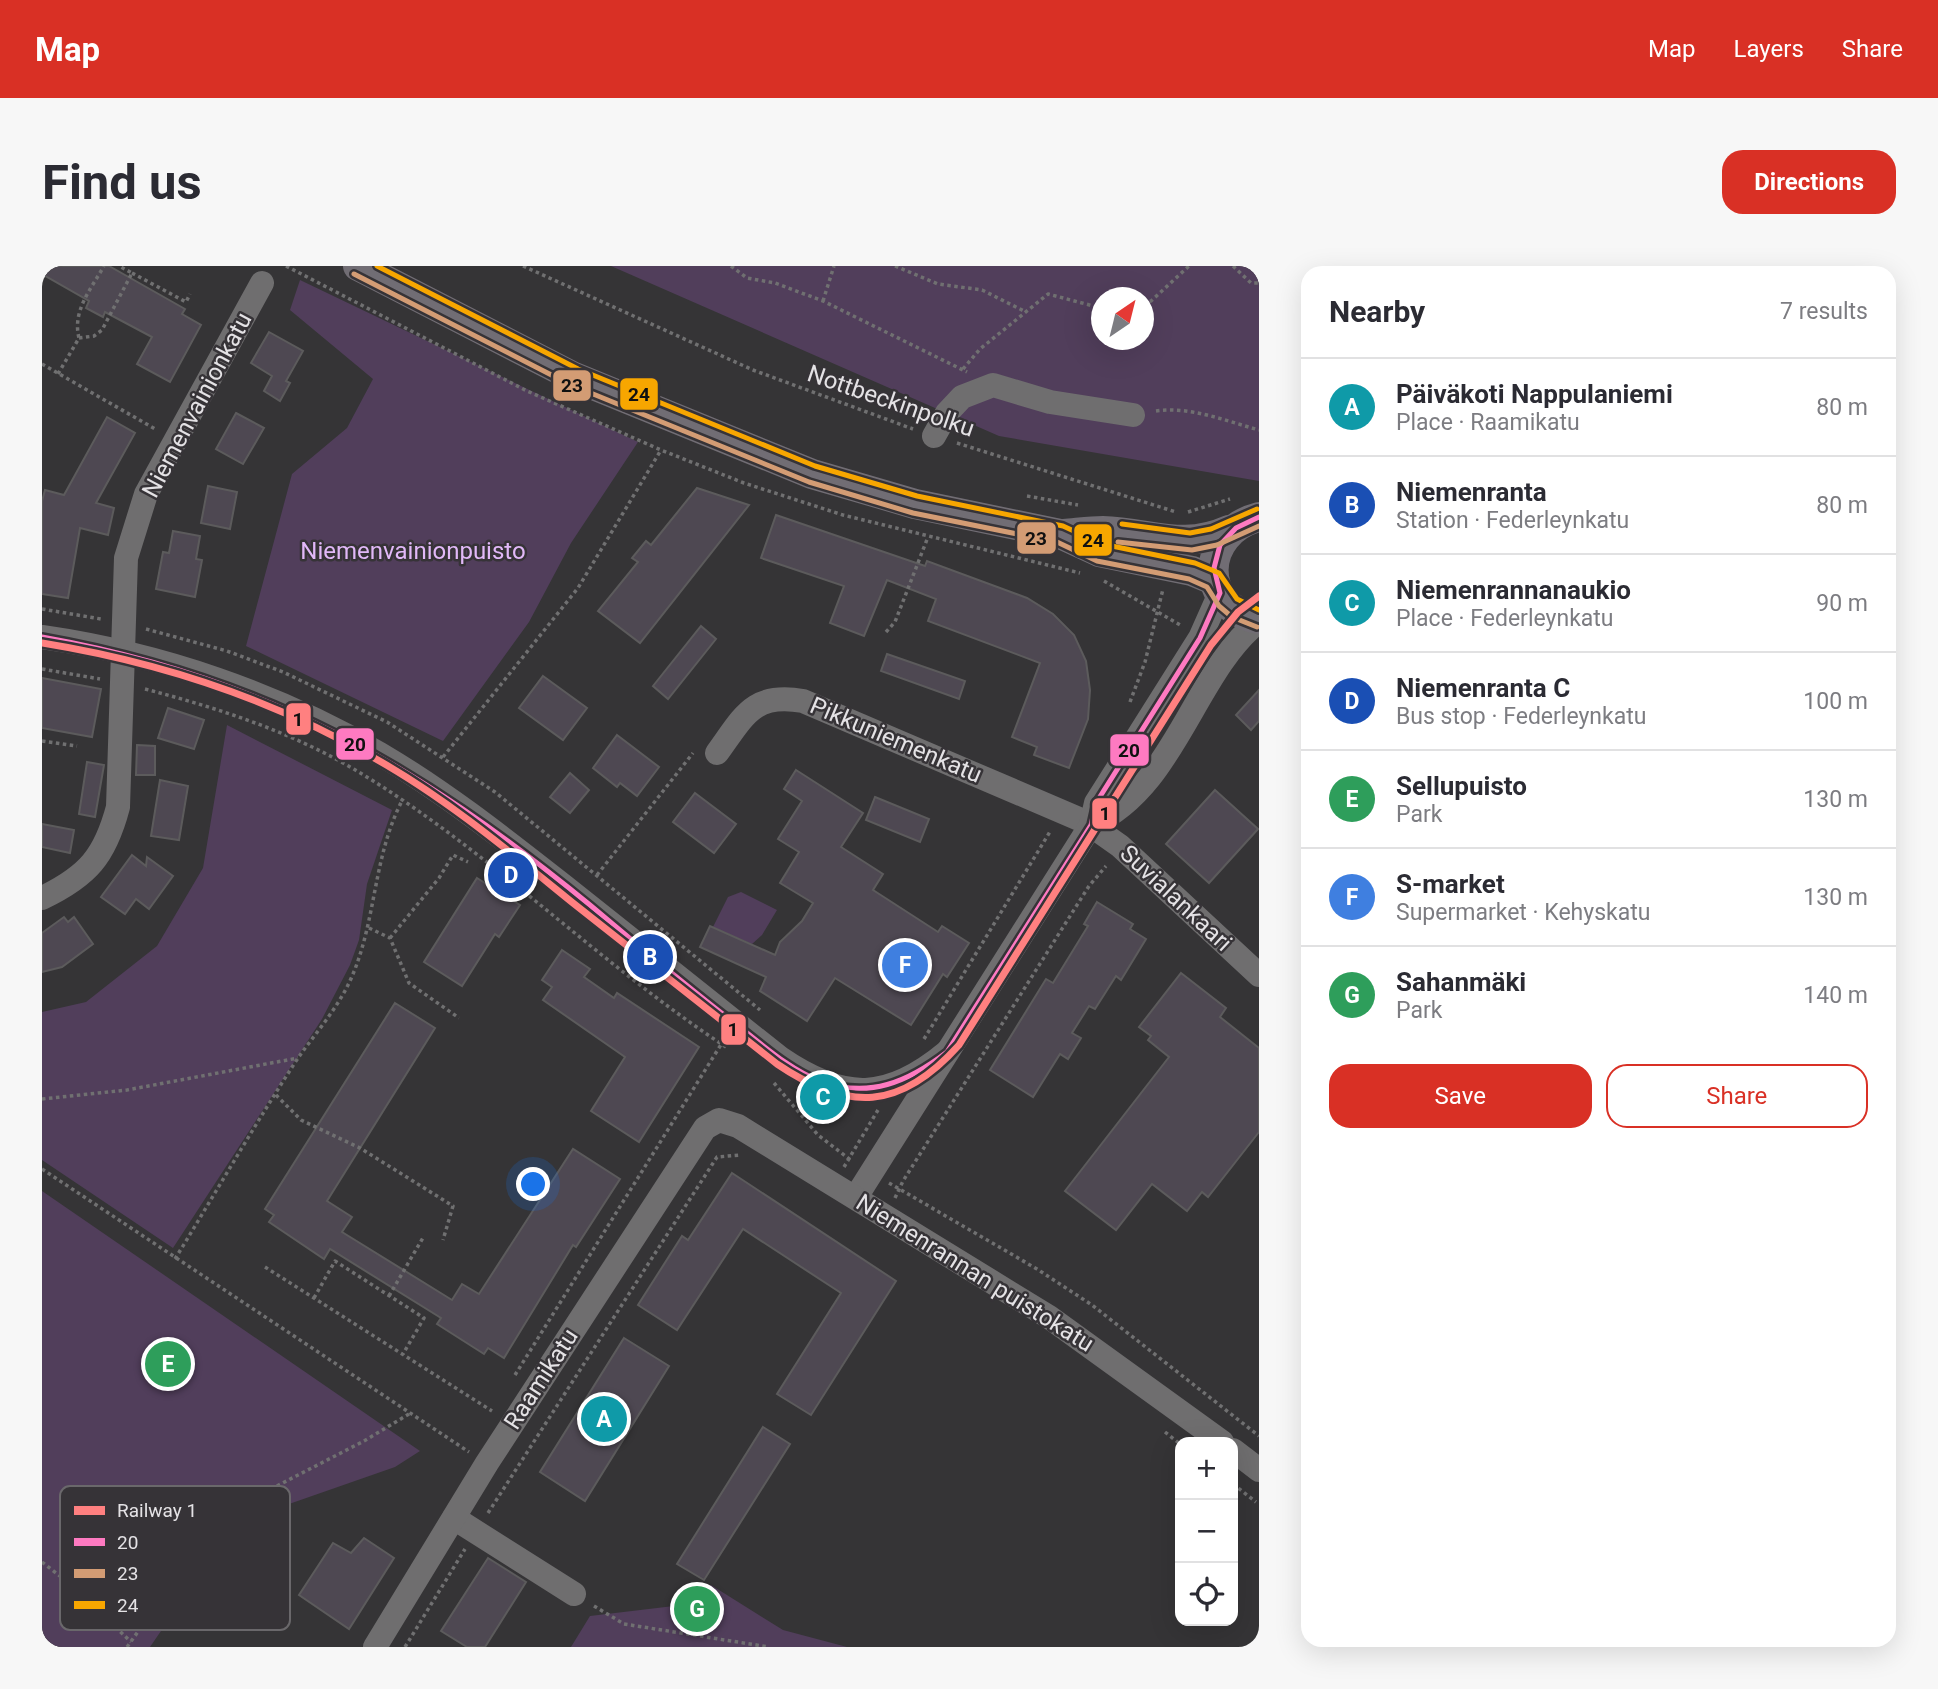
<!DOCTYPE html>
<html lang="en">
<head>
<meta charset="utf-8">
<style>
  :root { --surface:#fff; --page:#f7f7f7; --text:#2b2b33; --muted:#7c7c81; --line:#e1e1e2; --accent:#d93025 }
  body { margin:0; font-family:Roboto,sans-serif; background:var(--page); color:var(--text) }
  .controls { position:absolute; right:21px; bottom:21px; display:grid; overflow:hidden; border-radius:14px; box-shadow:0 7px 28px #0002 }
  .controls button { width:63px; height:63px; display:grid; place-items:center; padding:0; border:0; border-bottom:2px solid var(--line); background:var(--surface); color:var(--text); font:35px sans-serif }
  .compass { position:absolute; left:1049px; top:21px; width:63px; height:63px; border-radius:50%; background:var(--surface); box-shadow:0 7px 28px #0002; rotate:35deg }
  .you { position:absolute; left:492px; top:919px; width:24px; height:24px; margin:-18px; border:5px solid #fff; border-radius:50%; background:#1a73e8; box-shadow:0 0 0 10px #1a73e833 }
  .badge { display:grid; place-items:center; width:46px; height:46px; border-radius:50%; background:var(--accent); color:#fff; font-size:23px; font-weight:700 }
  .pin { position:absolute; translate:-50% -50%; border:4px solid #fff; box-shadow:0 2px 7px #0006 }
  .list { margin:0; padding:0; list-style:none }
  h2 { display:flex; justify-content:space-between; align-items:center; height:91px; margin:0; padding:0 28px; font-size:30px }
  h2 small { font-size:23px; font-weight:400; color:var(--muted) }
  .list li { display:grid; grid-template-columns:46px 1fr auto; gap:21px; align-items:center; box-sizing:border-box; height:98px; padding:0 28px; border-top:2px solid var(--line) }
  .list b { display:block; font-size:26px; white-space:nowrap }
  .list p { margin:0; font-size:23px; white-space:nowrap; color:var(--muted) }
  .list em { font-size:23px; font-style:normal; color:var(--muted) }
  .actions { display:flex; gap:14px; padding:21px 28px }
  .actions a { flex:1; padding:16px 0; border:2px solid var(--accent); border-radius:21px; text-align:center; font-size:24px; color:var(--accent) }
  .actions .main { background:var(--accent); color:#fff }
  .icon { flex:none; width:38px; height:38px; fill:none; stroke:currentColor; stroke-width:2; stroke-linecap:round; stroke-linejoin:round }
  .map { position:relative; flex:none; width:1217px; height:1381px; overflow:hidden; border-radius:21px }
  header { display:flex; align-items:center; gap:42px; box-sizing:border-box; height:98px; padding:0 35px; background:var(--accent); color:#fff }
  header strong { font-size:33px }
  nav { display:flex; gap:38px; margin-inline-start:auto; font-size:24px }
  .intro { display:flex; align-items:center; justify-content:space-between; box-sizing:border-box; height:168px; padding:0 42px }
  h1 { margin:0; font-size:49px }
  .button { padding:18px 32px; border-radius:21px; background:var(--accent); color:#fff; font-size:24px; font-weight:700 }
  main { display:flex; gap:42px; padding:0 42px }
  aside { flex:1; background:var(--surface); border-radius:21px; box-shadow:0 7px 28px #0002 }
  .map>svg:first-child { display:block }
  .green { fill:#513e5b; fill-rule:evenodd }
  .building { fill:#4e4852; stroke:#5c5b5c; stroke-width:2 }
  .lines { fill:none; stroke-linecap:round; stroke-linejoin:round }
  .path { stroke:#707071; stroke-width:3.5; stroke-dasharray:3.5 3.5; stroke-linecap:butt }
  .minor { stroke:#6f6e6f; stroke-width:24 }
  .major { stroke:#716d74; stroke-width:30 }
  .bus-1-casing { stroke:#363337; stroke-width:10 }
  .bus-2-casing { stroke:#363337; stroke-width:10 }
  .bus-3-casing { stroke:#363337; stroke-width:10 }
  .bus-1 { stroke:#fe7ac1; stroke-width:5 }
  .bus-2 { stroke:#d39c74; stroke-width:5 }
  .bus-3 { stroke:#f7a600; stroke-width:5 }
  .rail-1-casing { stroke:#363337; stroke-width:12 }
  .rail-1 { stroke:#ff8080; stroke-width:7 }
  .labels { text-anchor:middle; stroke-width:5; stroke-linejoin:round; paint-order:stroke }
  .street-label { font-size:24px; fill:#e4e2e5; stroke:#363337 }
  .park-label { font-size:24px; fill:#e1b8f8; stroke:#363337 }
  .key { fill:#363337; stroke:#6a686b; stroke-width:2 }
  .key-label { font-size:19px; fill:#e4e2e5 }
  .line-badge { stroke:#363337; stroke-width:2.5 }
  .pale-badge-label { font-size:19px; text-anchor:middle; font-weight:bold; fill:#111 }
</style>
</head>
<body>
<header>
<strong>Map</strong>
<nav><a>Map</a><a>Layers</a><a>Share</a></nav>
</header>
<div class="intro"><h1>Find us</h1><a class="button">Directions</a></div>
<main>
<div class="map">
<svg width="1217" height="1381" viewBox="0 0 1217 1381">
  <rect width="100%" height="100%" fill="#353436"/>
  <g class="green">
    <path d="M569 0H1217V215L957 170ZM1059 32H1101V74H1059Z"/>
    <path d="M258 14 596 176 529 277 487 356 401 475 204 380 250 208 305 162 331 113 248 44Z"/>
    <path d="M185 459 350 544 325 618 317 674 308 699 280 753 131 982 0 894V746L44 736 115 680 161 602Z"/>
    <path d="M699 626 735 644 720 669 710 678 671 661 686 631Z"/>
    <path d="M0 925 378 1185 353 1201 193 1257 108 1381H0Z"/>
    <path d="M669 1319 741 1364 805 1381H529L548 1350 657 1337Z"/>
  </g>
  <g class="building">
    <path d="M0 0H67L143 43 140 48 159 59 128 116 95 98 110 71 63 46 61 51 44 42 47 35 0 8Z"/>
    <path d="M227 66 261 85 244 115 248 117 238 135 222 125 230 110 209 97Z"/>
    <path d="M194 147 222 162 201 198 174 183Z"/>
    <path d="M65 151 93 167 54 237 72 242 66 269 38 262 26 332 0 328V235L3 224 22 229Z"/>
    <path d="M166 220 195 226 188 263 159 257Z"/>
    <path d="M655 222 707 239 598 377 556 345 596 296 590 292 604 275 609 279Z"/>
    <path d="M734 249 883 300 885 295 985 332 1011 348 1032 369 1044 395 1048 424 1046 453 1027 502 992 489 995 481 970 471 998 397 886 355 894 333 845 314 822 370 788 357 802 320 719 292Z"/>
    <path d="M131 265 158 270 154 293 160 294 153 331 114 323 121 286 127 287Z"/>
    <path d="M659 360 674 373 626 433 611 420Z"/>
    <path d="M845 388 923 415 917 433 839 405Z"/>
    <path d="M501 410 545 442 521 474 477 442Z"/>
    <path d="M0 412 59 423 50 471 0 462Z"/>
    <path d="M1217 424V455L1209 464 1194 449Z"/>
    <path d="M126 442 162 454 152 483 116 472Z"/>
    <path d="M575 469 617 501 595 530 578 517 575 521 551 502Z"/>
    <path d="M95 479 113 480V509H94Z"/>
    <path d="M45 496 62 499 53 551 37 548Z"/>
    <path d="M754 504 821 547 799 581 841 608 831 624 896 666 900 660 927 677 905 711 901 708 869 759 793 712 765 755 718 725 724 711 658 681 668 660 733 689 738 676 760 655 771 637 738 617 757 586 736 573 760 535 742 523Z"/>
    <path d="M528 507 547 524 528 547 508 531Z"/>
    <path d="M118 514 146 520 137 574 109 570Z"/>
    <path d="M1173 524 1216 563 1167 617 1124 578Z"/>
    <path d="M653 527 694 558 672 587 631 556Z"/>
    <path d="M833 531 887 553 878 576 824 554Z"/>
    <path d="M0 558 32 564 28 587 0 581Z"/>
    <path d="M90 589 104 600 105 591 131 610 107 643 94 633 83 648 59 631Z"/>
    <path d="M435 612 478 639 457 671 453 668 420 720 382 696Z"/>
    <path d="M1055 636 1091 658 1088 663 1104 673 1079 714 1074 710 1053 743 1047 740 1030 767 1039 772 1026 793 1018 788 991 831 948 804 1004 713 1011 717 1046 660 1042 658Z"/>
    <path d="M22 651 26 656 32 651 51 678 20 701 0 706V667Z"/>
    <path d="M520 684 548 703 542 711 572 732 575 727 657 781 597 876 549 845 583 791 501 734 510 721 500 714Z"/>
    <path d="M1139 707 1184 742 1178 751 1217 782V866L1166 931 1160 926 1145 945 1110 918 1074 964 1023 925 1127 791 1106 774 1109 770 1097 761Z"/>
    <path d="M353 737 393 762 285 935 310 951 300 966 410 1034 420 1018 437 1028 531 883 578 913 534 981 531 979 462 1092 446 1082 442 1088 395 1058 399 1052 288 983 282 993 227 956 232 949 223 943Z"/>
    <path d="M690 907 854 1015 769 1149 735 1128 799 1027 701 963 635 1064 596 1039 640 970 646 974Z"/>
    <path d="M582 1072 627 1100 543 1235 498 1206Z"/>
    <path d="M721 1161 748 1178 662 1314 635 1298Z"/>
    <path d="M322 1272 352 1292 307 1363 257 1329 291 1277 309 1287Z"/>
    <path d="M446 1292 484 1316 443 1381H425L399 1365Z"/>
  </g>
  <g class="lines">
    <g class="path">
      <path d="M244 0 485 125 619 184 702 217 801 249 1038 307"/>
      <path d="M481 0 711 104 871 163"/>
      <path d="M689 0 705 12 733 17 781 35 925 106"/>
      <path d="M853 0 896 18 940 24 982 45"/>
      <path d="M1191 0 1209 17H1217"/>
      <path d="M90 7 144 36 148 28"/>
      <path d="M781 35 792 0"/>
      <path d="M1101 37 1109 35 1147 0"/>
      <path d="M37 72 52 70 60 64 90 7 77 0"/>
      <path d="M0 98 113 163"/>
      <path d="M921 103 938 83 1006 28 1059 42"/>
      <path d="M16 108 37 72C30 45 49 23 62 0"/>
      <path d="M1114 145C1148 140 1184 155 1217 164"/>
      <path d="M915 177 1134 246"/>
      <path d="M985 230 1036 239"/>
      <path d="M1146 246 1188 233"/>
      <path d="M1062 315 1140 360"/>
      <path d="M0 343 59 353"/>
      <path d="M104 363 185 385 241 406 345 456 453 526 718 744"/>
      <path d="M844 366 853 356 886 271"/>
      <path d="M0 403 58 413"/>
      <path d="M103 423C176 442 250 466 315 505 447 584 556 697 684 781"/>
      <path d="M1088 436 1103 396 1121 323"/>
      <path d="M0 475 35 480"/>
      <path d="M401 491 536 322 619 184"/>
      <path d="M555 609 651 487"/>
      <path d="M327 662 348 672 367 717 417 752"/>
      <path d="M348 672 397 612 411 589 426 596"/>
      <path d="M882 773 1009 564"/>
      <path d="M732 817 776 869 810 895"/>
      <path d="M234 829 259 854 318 882 411 940 401 974"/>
      <path d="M0 833 85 824 256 792"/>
      <path d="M802 901 836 844"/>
      <path d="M0 903 427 1186"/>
      <path d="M847 917 995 1003 1050 1039 1217 1170"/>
      <path d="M853 932 861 915 1047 620 1064 600"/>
      <path d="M133 993C174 926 213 858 256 792 273 768 294 744 307 717 335 658 330 591 361 533"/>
      <path d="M223 1001 450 1145"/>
      <path d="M347 1030 382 970"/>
      <path d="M272 1032 293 995 382 1052 361 1088"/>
      <path d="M473 1109 680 777"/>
      <path d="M1123 1166 1138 1178"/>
      <path d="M1191 1218 1214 1236"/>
      <path d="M446 1247 675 891 698 889"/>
      <path d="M0 1296 33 1322 89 1376"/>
      <path d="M552 1340 582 1358 727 1381"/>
      <path d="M85 1381 171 1261 198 1239 322 1175 367 1148"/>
      <path d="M363 1381 423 1283"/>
    </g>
    <g class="minor">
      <path d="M892 170 905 147 920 131 951 119 1008 136 1091 149"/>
      <path d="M0 371C118 388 235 428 338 488 404 527 463 574 523 621 595 678 666 735 738 792 802 836 846 835 905 786"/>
      <path d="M675 487C702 450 711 426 761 435L1044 556 1078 580 1217 709"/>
      <path d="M1049 559C1134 521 1151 407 1217 355"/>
      <path d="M0 632C46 610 63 590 76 541L84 292 104 228 220 17"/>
      <path d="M814 931 1049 559 1054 537 1158 372 1178 327"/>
      <path d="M1191 1184 1217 1204"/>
      <path d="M412 1252 532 1328"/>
      <path d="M333 1381 445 1197 663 862 677 854 696 860 1007 1051 1180 1176"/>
    </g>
    <g class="major">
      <path d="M316 0 532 111 770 208 873 238 1018 268 1057 286 1150 305 1172 314"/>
      <path d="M1217 251C1158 266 1155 342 1217 353"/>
      <path d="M1022 268C1035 267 1048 265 1061 265 1108 266 1140 285 1187 264"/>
    </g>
    <defs>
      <path id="bus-1" d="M0 371C224 411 374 497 548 639 597 680 645 721 695 759 721 779 748 804 778 815 827 833 866 816 905 786L1049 559 1054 537 1158 372 1178 327 1172 302 1178 279 1194 262 1217 251"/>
      <g id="bus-2">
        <path d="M312 8 529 119 767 216 871 247 1015 276 1055 295 1147 313 1165 321 1177 340 1190 351 1215 361"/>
        <path d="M1076 276 1150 284 1175 279 1217 260"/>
      </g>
      <g id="bus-3">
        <path d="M335 0 536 103 773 200 875 230 1021 260 1060 278 1153 297 1177 307 1195 333 1217 344"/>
        <path d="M1080 258 1148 267 1169 263 1215 243"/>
      </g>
    </defs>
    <use href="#bus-1" class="bus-1-casing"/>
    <use href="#bus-2" class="bus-2-casing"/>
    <use href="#bus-3" class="bus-3-casing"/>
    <use href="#bus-1" class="bus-1"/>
    <use href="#bus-2" class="bus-2"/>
    <use href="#bus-3" class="bus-3"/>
    <defs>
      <path id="rail-1" d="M0 377C118 396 230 433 334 493 405 533 468 586 531 637 599 691 667 745 735 798 806 846 858 845 917 779L1169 379 1196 346 1217 330"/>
    </defs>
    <use href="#rail-1" class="rail-1-casing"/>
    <use href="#rail-1" class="rail-1"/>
  </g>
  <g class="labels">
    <g class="street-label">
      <text transform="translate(849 135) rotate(19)" y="8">Nottbeckinpolku</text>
      <text transform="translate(155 139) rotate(-62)" y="8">Niemenvainionkatu</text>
      <text transform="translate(854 474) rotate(23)" y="8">Pikkuniemenkatu</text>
      <text transform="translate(1134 632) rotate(43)" y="8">Suvialankaari</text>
      <text transform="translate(933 1007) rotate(32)" y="8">Niemenrannan puistokatu</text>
      <text transform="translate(499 1113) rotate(-57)" y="8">Raamikatu</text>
    </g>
    <g class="park-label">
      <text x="371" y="293">Niemenvainionpuisto</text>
    </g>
  </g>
  <rect x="18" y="1220" width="230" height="144" rx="10" class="key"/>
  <rect x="32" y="1240" width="31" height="9" fill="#ff8080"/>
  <rect x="32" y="1272" width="31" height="8" fill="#fe7ac1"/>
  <rect x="32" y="1303" width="31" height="9" fill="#d39c74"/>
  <rect x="32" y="1335" width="31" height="8" fill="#f7a600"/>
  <g class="key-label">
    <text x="75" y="1251">Railway 1</text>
    <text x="75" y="1283">20</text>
    <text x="75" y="1314">23</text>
    <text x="75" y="1346">24</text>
  </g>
  <g class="line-badge">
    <rect x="510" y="103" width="40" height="33" rx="7" fill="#d39c74"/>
    <rect x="577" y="111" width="40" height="34" rx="7" fill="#f7a600"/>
    <rect x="974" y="255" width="41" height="34" rx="7" fill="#d39c74"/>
    <rect x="1031" y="257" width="40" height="34" rx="7" fill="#f7a600"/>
    <rect x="243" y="436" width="27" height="34" rx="7" fill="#ff8080"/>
    <rect x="293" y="461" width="40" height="34" rx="7" fill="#fe7ac1"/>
    <rect x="1067" y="467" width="41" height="34" rx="7" fill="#fe7ac1"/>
    <rect x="1049" y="531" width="27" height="33" rx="7" fill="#ff8080"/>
    <rect x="678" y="747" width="27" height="33" rx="7" fill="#ff8080"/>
  </g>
  <g class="pale-badge-label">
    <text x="530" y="126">23</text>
    <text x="597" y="135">24</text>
    <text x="994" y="279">23</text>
    <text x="1051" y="281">24</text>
    <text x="256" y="460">1</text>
    <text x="313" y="485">20</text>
    <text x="1087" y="491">20</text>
    <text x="1063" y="554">1</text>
    <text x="691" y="770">1</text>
  </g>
</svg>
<div class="controls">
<button>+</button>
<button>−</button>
<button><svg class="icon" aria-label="locate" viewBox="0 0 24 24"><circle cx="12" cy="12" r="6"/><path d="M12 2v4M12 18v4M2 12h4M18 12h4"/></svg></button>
</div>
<svg class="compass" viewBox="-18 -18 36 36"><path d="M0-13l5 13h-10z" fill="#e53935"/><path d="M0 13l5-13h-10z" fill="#7c7c81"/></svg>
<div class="you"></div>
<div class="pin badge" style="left:562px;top:1153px;background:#0f9aa8">A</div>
<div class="pin badge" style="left:608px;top:691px;background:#1a4fb4">B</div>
<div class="pin badge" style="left:781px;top:831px;background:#0f9aa8">C</div>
<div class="pin badge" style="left:469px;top:609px;background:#1a4fb4">D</div>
<div class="pin badge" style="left:126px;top:1098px;background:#2e9e5b">E</div>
<div class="pin badge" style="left:863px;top:699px;background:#3f7fe0">F</div>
<div class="pin badge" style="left:655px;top:1343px;background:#2e9e5b">G</div>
</div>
<aside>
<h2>Nearby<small>7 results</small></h2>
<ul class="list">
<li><span class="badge" style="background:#0f9aa8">A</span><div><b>Päiväkoti Nappulaniemi</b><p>Place · Raamikatu</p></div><em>80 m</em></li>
<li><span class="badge" style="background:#1a4fb4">B</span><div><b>Niemenranta</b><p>Station · Federleynkatu</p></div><em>80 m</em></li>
<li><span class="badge" style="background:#0f9aa8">C</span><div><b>Niemenrannanaukio</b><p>Place · Federleynkatu</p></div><em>90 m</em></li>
<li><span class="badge" style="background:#1a4fb4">D</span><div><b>Niemenranta C</b><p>Bus stop · Federleynkatu</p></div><em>100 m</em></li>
<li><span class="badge" style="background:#2e9e5b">E</span><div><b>Sellupuisto</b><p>Park</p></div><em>130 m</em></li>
<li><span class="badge" style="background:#3f7fe0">F</span><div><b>S-market</b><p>Supermarket · Kehyskatu</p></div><em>130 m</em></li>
<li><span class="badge" style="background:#2e9e5b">G</span><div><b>Sahanmäki</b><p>Park</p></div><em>140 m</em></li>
</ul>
<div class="actions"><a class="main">Save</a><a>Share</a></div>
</aside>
</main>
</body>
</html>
